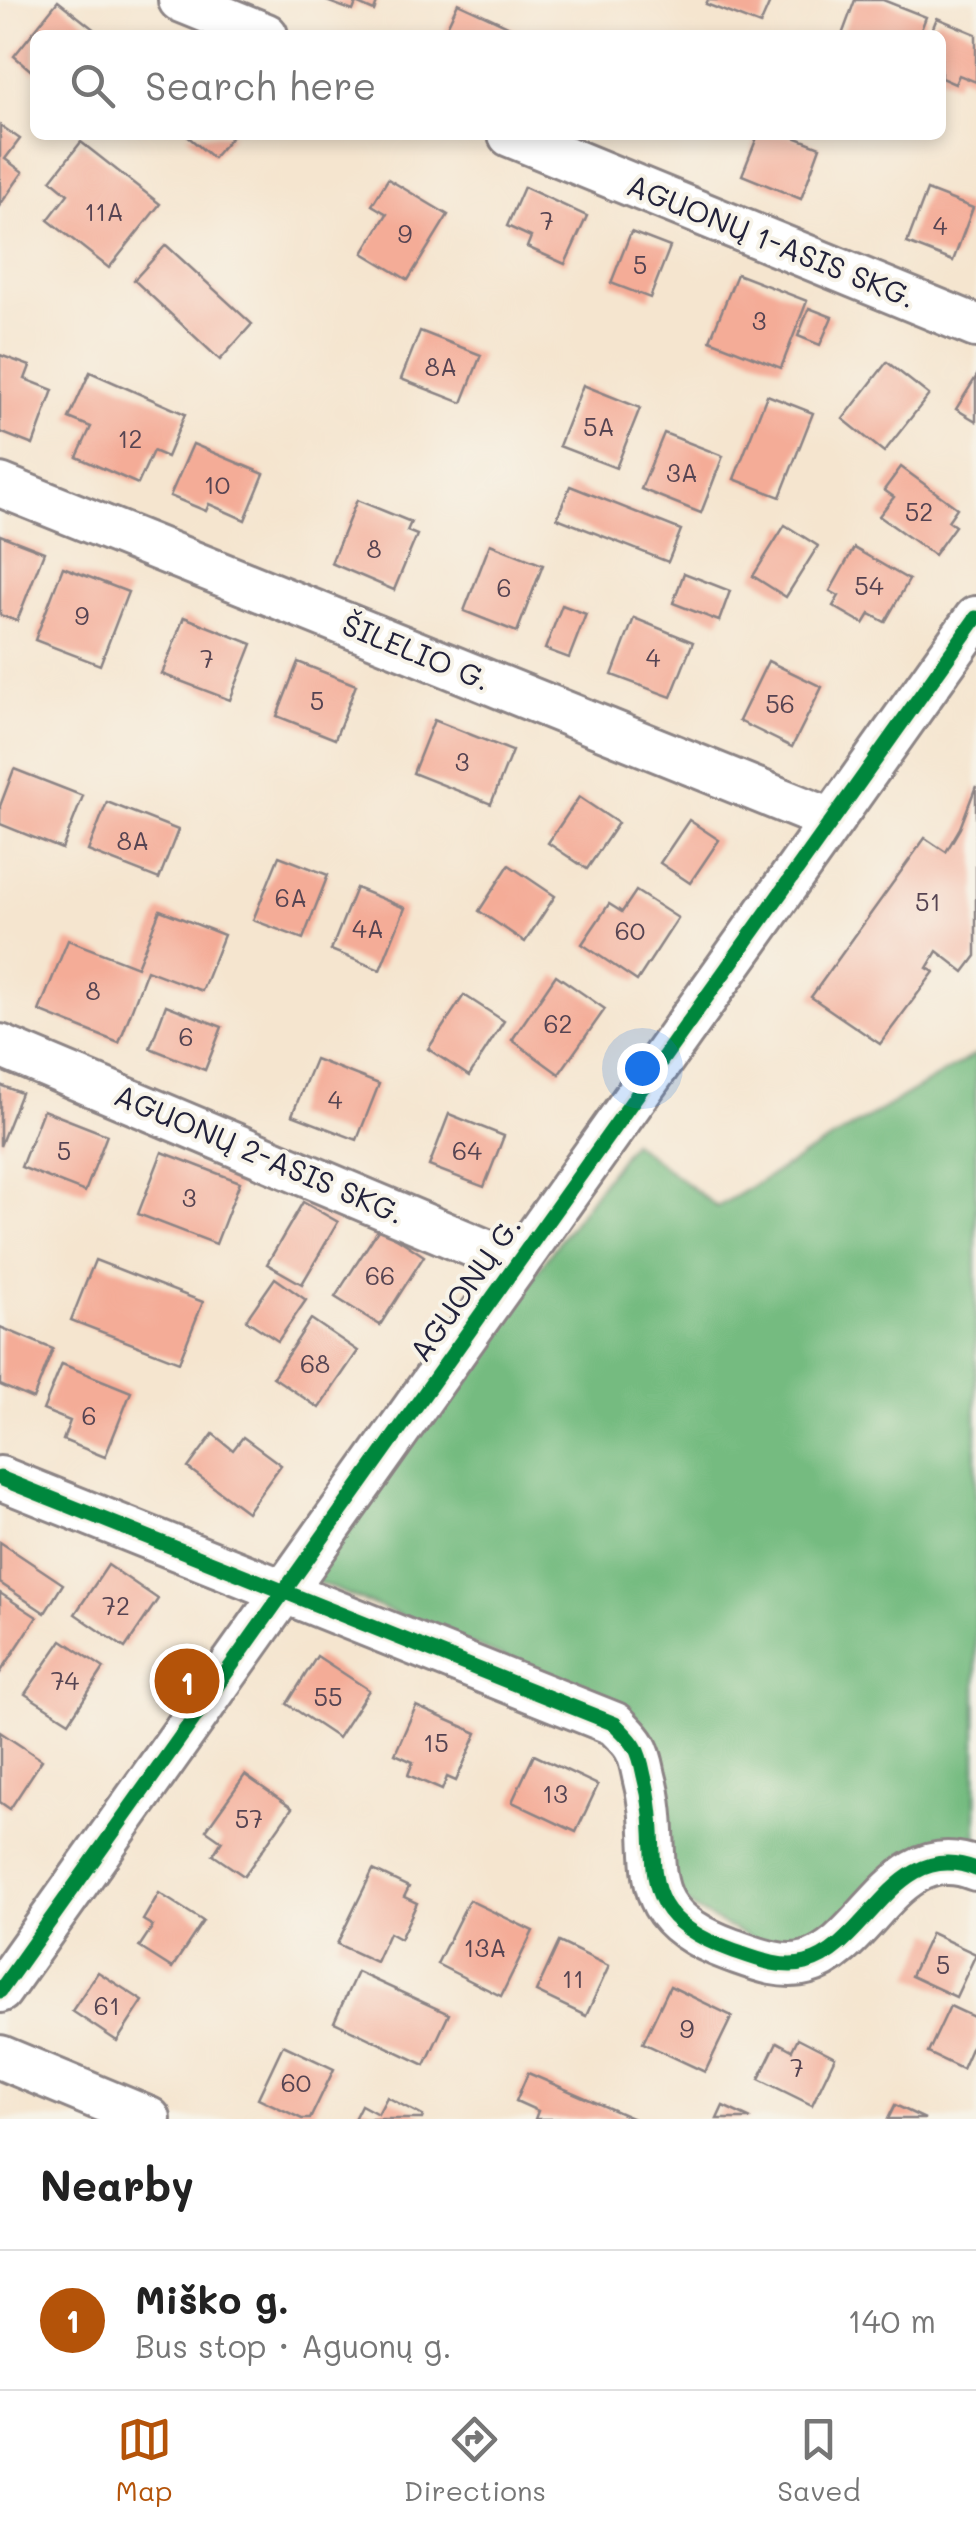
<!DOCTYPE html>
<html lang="en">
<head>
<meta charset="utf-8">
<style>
  :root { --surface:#fff; --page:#f2f2f2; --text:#222; --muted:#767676; --line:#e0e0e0; --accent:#b45309 }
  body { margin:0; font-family:Mali,sans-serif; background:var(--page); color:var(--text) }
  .you { position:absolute; left:642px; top:1068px; width:35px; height:35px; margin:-25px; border:8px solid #fff; border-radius:50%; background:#1a73e8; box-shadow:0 0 0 15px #1a73e833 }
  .badge { display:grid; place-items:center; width:65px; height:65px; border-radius:50%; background:var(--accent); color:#fff; font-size:32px; font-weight:700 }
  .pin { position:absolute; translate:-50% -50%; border:5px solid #fff; box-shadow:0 2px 10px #0006 }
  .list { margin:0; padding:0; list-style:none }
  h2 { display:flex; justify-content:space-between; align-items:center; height:130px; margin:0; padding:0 40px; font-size:42px }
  h2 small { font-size:32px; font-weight:400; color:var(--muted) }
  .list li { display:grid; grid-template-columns:65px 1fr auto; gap:30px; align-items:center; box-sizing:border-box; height:140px; padding:0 40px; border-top:2px solid var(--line) }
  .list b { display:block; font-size:38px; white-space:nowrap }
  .list p { margin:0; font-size:32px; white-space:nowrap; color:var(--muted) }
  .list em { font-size:32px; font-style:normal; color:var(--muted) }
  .icon { flex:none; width:55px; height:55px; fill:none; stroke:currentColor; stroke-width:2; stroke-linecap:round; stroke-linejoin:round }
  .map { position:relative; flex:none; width:976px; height:2119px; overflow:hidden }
  .search { position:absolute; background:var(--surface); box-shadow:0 5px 15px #0003; left:30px; right:30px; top:30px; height:110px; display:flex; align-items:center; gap:25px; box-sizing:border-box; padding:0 35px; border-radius:15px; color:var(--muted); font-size:38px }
  .sheet { height:270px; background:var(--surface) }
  nav { display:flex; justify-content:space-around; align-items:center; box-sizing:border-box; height:140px; border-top:2px solid var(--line); background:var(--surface); font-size:28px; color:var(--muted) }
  nav a { display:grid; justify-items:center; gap:5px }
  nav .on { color:var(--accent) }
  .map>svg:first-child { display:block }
  .forest { fill:#74bb80; stroke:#4b6e5e; stroke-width:2.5 }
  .building { fill:#f4ac97 }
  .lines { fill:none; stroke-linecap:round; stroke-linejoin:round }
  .street-casing { stroke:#8c8485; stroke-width:48 }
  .street { stroke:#fff; stroke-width:42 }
  .cycleway-casing { stroke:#f7f3e8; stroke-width:21 }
  .cycleway { stroke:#00873e; stroke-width:15 }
  .labels { text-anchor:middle; stroke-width:8; stroke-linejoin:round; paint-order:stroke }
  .number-label { font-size:25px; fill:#564452 }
  .street-label { font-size:30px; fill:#22223b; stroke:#f7f3e8 }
</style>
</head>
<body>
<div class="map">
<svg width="976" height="2119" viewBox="0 0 976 2119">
  <rect width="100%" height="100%" fill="#f7f3e8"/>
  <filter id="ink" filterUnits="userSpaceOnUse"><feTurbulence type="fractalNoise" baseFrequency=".01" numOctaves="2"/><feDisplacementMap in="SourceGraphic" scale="20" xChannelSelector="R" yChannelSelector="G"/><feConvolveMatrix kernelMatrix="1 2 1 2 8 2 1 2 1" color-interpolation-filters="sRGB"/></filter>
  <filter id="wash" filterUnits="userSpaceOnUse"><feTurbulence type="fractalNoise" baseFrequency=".0048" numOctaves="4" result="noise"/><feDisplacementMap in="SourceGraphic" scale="40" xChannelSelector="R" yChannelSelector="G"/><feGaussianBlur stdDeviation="2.25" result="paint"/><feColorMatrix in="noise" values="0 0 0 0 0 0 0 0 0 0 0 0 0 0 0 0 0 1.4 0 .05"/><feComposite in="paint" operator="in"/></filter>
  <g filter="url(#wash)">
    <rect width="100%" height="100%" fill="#f5e5cf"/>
    <path class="forest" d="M976 1054V1852L942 1839 905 1853 825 1937 793 1947 762 1944 695 1910 673 1890 649 1745 628 1707 311 1580 632 1142 717 1207Z"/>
    <g id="blocks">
      <g class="building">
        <path d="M324 0H378L374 11 356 3 353 11Z"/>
        <path d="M708 0H771L760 25 706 4Z"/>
        <path d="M855 0H883L926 17 919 35H842Z"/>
        <path d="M58 1 101 35H35V74L14 56Z"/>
        <path d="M458 3 527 35H443Z"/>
        <path d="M937 18 976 34V82L959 75 955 84 941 78V35H930Z"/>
        <path d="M0 125 20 139 5 159 23 172 0 205Z"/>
        <path d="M186 135H233L213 158Z"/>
        <path d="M758 135H789L820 147 801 199 742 175Z"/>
        <path d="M81 142 160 204 109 268 48 220 68 194 51 180Z"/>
        <path d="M388 179 448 215 408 280 363 253 387 214 372 205Z"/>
        <path d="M524 187 587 216 565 264 527 247 531 237 507 226Z"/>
        <path d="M927 190 973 208 953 261 907 243Z"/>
        <path d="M631 232 670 247 650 298 611 283Z"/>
        <path d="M166 245 252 324 220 360 134 280Z"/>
        <path d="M737 274 807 301 781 368 710 340Z"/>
        <path d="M809 308 832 317 820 345 798 336Z"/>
        <path d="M420 331 481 355 462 403 401 379Z"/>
        <path d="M0 355 30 366 25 379 53 390 33 445 0 432Z"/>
        <path d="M887 362 929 395 884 452 843 419Z"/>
        <path d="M90 372 185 414 167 457 153 451 138 484 77 457 91 427 69 418Z"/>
        <path d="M976 377V421L956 409Z"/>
        <path d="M583 385 640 408 616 468 559 446Z"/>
        <path d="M767 395 813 413 780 497 734 479Z"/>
        <path d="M664 433 723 456 701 513 641 489Z"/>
        <path d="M193 444 264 474 245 520 209 504 206 511 170 496Z"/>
        <path d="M901 467 957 508 948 521 955 526 934 555 879 516 894 497 884 490Z"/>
        <path d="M570 486 681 530 668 562 557 518Z"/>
        <path d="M357 500 411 522 407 531 417 535 394 590 331 563Z"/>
        <path d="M785 525 818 546 786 597 753 576Z"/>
        <path d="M0 535 44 552 17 621 0 615Z"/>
        <path d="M490 544 543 565 517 632 464 611Z"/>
        <path d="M854 548 909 580 885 622 870 614 864 624 833 606 839 596 830 591Z"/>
        <path d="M63 567 128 592 100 665 35 640Z"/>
        <path d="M684 573 730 591 719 621 673 603Z"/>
        <path d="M562 605 586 614 569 658 545 649Z"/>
        <path d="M184 617 252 644 230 700 162 674Z"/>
        <path d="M634 618 693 642 671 697 612 675Z"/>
        <path d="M768 661 822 687 792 747 739 721Z"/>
        <path d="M298 662 356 685 335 739 277 716Z"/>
        <path d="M434 720 512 751 491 804 413 773Z"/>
        <path d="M14 769 83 796 62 849 0 824V806Z"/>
        <path d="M976 786V956L964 972 937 951 927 968 934 972 880 1044 811 997 925 838 946 852 960 828Z"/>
        <path d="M579 797 618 823 587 869 548 843Z"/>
        <path d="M107 802 178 830 159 879 88 851Z"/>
        <path d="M689 820 719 840 690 883 660 863Z"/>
        <path d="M279 856 328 875 303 939 253 920Z"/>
        <path d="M509 865 555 896 525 942 479 911Z"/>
        <path d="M356 888 405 908 380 970 331 950Z"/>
        <path d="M636 891 678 918 637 981 582 944 609 904 622 912Z"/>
        <path d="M160 910 224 935 202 991 147 970 119 1043 39 1011 68 940 137 967Z"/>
        <path d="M556 975 605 1009 559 1074 512 1040Z"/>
        <path d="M464 995 504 1021 469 1076 428 1049Z"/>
        <path d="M166 1005 222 1027 205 1070 150 1048Z"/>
        <path d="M315 1059 379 1084 357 1140 292 1115Z"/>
        <path d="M0 1085 21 1093 0 1146Z"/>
        <path d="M43 1110 107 1135 85 1192 21 1167Z"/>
        <path d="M449 1114 504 1136 484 1187 429 1166Z"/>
        <path d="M162 1152 240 1182 216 1244 138 1214Z"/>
        <path d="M303 1202 338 1222 302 1284 267 1264Z"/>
        <path d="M380 1227 424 1256 380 1325 335 1297Z"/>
        <path d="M95 1260 203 1302 179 1362 71 1320Z"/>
        <path d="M275 1278 306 1300 278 1341 246 1320Z"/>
        <path d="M311 1319 358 1351 319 1408 273 1377Z"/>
        <path d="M0 1327 53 1349 33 1399 0 1385Z"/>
        <path d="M62 1364 131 1392 105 1457 63 1440 70 1421 43 1410Z"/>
        <path d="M213 1434 233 1450 243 1437 281 1465 247 1512 188 1468Z"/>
        <path d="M0 1542 63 1584 45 1613 0 1583Z"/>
        <path d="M108 1565 158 1599 125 1648 75 1614Z"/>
        <path d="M0 1593 37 1617 0 1673Z"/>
        <path d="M62 1640 104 1668 69 1722 25 1694Z"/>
        <path d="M317 1656 369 1690 338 1738 287 1704Z"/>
        <path d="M416 1706 477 1733 456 1781 447 1777 442 1790 408 1775 413 1762 395 1754Z"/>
        <path d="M0 1732 42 1760 10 1809 0 1802Z"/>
        <path d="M534 1755 598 1785 576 1832 512 1802Z"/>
        <path d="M245 1775 292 1808 244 1876 213 1855 222 1841 206 1830Z"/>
        <path d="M373 1870 409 1887 404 1897 417 1903 400 1939 389 1933 376 1962 337 1944Z"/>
        <path d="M159 1893 203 1921 172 1968 139 1947 153 1926 143 1920Z"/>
        <path d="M469 1900 533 1931 501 1996 437 1964Z"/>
        <path d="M931 1933 976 1954 956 1997 911 1976Z"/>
        <path d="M559 1942 609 1966 586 2016 536 1992Z"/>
        <path d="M98 1972 143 2001 117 2041 72 2011Z"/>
        <path d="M357 1972 449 2014 425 2065 334 2022Z"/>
        <path d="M670 1986 732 2016 705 2072 643 2043Z"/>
        <path d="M950 2006 976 2018V2037L962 2069 928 2053Z"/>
        <path d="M798 2038 835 2057 812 2105 759 2079 777 2042 792 2050Z"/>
        <path d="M283 2045 334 2069 310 2119H302L258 2098Z"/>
        <path d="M528 2073 634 2119H535L538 2111 516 2101Z"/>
        <path d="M387 2097 423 2116 422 2119H354L361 2105 378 2114Z"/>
        <path d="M895 2105 925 2119H888Z"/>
        <path d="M723 2106 751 2119H717Z"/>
      </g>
    </g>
  </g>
  <g filter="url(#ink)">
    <use href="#blocks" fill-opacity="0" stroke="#8c8485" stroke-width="2.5"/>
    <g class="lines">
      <defs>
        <g id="street">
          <path d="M180 0 266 35"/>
          <path d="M510 135 976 326"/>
          <path d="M0 485 831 820"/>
          <path d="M0 1046 517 1264"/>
          <path d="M0 1478 615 1724C621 1731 630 1738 635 1747 640 1755 642 1766 644 1776 667 1859 623 1911 731 1950 754 1958 782 1970 806 1963 868 1947 895 1836 976 1869"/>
          <path d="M0 1991 976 618"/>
          <path d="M0 2057 149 2119"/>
        </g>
      </defs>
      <use href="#street" class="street-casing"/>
      <use href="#street" class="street"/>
      <defs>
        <g id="cycleway">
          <path d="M0 1478 615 1724C621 1731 630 1738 635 1747 640 1755 642 1766 644 1776 667 1859 623 1911 731 1950 754 1958 782 1970 806 1963 868 1947 895 1836 976 1869"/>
          <path d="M0 1991 976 618"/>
        </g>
      </defs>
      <use href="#cycleway" class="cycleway-casing"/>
      <use href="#cycleway" class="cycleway"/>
    </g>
  </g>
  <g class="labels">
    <g class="number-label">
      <text x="104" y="221">11A</text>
      <text x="547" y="230">7</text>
      <text x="940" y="235">4</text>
      <text x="405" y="243">9</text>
      <text x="640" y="274">5</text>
      <text x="759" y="330">3</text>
      <text x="441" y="376">8A</text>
      <text x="599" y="436">5A</text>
      <text x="130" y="448">12</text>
      <text x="682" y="482">3A</text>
      <text x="217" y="494">10</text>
      <text x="919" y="521">52</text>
      <text x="374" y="558">8</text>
      <text x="869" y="595">54</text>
      <text x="504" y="597">6</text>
      <text x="82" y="625">9</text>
      <text x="653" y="667">4</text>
      <text x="207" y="668">7</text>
      <text x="317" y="710">5</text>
      <text x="780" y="713">56</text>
      <text x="462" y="771">3</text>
      <text x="133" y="850">8A</text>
      <text x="291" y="907">6A</text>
      <text x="928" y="911">51</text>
      <text x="368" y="938">4A</text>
      <text x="630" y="940">60</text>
      <text x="93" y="1000">8</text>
      <text x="558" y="1033">62</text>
      <text x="186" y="1046">6</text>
      <text x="335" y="1109">4</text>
      <text x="64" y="1160">5</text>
      <text x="467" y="1160">64</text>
      <text x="189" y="1207">3</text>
      <text x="380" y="1285">66</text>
      <text x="315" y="1373">68</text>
      <text x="89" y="1425">6</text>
      <text x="116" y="1615">72</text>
      <text x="65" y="1690">74</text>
      <text x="328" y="1706">55</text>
      <text x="436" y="1752">15</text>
      <text x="555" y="1803">13</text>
      <text x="249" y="1828">57</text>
      <text x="485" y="1957">13A</text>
      <text x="943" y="1974">5</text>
      <text x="573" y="1988">11</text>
      <text x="107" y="2015">61</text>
      <text x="687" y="2038">9</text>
      <text x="797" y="2077">7</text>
      <text x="296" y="2092">60</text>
    </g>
    <g class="street-label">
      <text transform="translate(771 242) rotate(22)" y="10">AGUONŲ 1-ASIS SKG.</text>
      <text transform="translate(416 653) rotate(22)" y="10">ŠILELIO G.</text>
      <text transform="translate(259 1155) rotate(23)" y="10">AGUONŲ 2-ASIS SKG.</text>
      <text transform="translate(466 1289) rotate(-55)" y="10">AGUONŲ G.</text>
    </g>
  </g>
</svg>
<div class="you"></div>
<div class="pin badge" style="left:187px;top:1681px">1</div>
<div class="search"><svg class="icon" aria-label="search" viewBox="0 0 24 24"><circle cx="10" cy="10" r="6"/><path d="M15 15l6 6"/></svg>Search here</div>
</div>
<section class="sheet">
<h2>Nearby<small></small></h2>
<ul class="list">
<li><span class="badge">1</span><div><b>Miško g.</b><p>Bus stop · Aguonų g.</p></div><em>140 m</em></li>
</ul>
</section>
<nav>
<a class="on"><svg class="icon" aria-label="map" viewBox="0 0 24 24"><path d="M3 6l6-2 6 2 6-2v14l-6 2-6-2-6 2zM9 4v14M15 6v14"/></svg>Map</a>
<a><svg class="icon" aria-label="directions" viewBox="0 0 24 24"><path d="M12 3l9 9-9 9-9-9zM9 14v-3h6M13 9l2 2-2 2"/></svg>Directions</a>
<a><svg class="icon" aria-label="saved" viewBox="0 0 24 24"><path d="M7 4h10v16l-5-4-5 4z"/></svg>Saved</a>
</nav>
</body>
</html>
